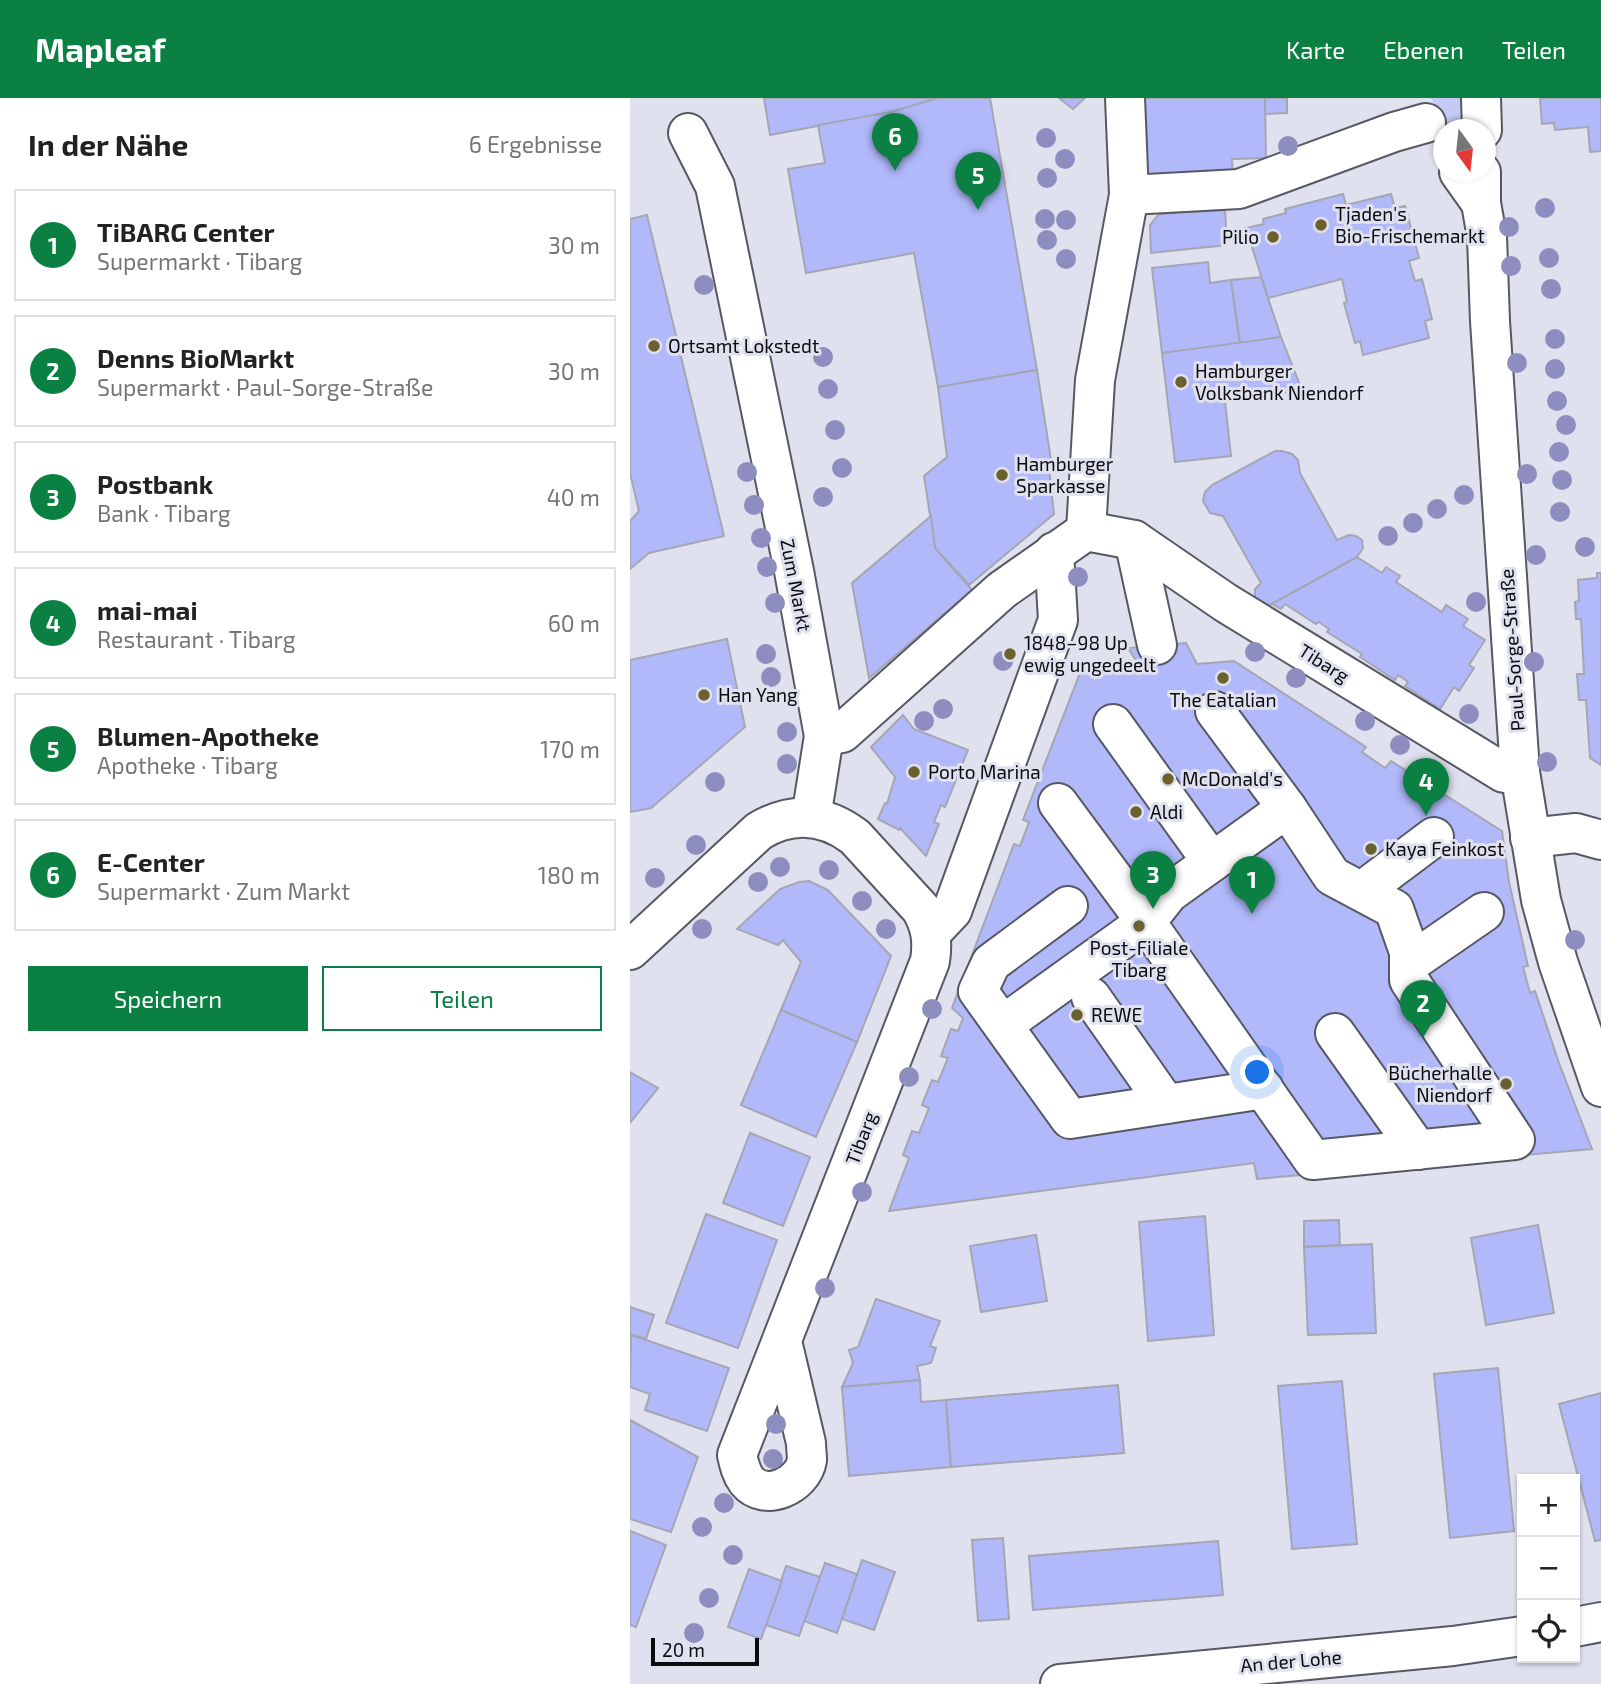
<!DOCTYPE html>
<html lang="de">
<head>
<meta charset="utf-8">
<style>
  :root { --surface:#fff; --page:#f2f2f2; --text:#222; --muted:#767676; --line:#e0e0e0; --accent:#0b8043 }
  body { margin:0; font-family:"Exo 2",sans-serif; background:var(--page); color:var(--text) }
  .controls { position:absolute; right:21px; bottom:21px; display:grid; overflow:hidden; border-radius:0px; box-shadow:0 2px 5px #0004 }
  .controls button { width:63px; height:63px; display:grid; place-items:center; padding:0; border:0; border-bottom:2px solid var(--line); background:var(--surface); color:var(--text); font:35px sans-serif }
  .compass { position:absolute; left:803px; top:21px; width:63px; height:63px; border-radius:50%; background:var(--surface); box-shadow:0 2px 5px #0004; rotate:165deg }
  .scale { position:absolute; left:21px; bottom:18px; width:108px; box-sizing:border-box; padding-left:7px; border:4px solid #0a0b0f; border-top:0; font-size:19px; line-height:24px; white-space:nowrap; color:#0a0b0f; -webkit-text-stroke:5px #dfe1ee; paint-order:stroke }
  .you { position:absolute; left:628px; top:975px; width:24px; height:24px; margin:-18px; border:5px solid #fff; border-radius:50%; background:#1a73e8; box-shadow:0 0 0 10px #1a73e833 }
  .badge { display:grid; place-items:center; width:46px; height:46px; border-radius:50%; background:var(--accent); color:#fff; font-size:23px; font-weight:700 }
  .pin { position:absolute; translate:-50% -58px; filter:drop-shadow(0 2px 4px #0008) }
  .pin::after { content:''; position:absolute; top:37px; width:24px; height:21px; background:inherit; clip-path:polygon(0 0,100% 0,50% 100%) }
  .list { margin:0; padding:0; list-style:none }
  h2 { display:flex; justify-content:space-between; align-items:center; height:91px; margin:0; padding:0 28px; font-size:30px }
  h2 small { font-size:23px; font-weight:400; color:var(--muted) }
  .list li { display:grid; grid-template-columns:46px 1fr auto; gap:21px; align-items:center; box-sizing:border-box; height:112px; margin:0 14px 14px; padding:0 14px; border:2px solid var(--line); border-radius:0px }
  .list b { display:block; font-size:26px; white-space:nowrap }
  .list p { margin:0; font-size:23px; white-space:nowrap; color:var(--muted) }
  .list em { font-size:23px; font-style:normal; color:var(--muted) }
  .actions { display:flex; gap:14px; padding:21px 28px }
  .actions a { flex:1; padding:16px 0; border:2px solid var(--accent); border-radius:0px; text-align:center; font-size:24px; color:var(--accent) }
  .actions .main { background:var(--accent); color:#fff }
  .icon { flex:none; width:38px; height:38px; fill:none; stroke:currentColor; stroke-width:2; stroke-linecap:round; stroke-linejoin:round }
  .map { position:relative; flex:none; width:971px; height:1586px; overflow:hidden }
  header { display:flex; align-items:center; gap:42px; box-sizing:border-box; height:98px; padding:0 35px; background:var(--accent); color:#fff }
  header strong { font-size:33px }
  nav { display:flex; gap:38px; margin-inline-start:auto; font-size:24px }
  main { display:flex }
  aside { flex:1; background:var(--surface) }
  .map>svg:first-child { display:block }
  .green { fill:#c4caf3 }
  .building { fill:#b2b9fb; stroke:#a4a6b2; stroke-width:2 }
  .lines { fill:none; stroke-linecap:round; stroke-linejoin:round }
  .minor-casing { stroke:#575863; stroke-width:42 }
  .minor { stroke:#fff; stroke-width:38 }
  .tree { fill:#8d8ebf }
  .poi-dot { fill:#6a612e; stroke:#dfe1ee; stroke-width:2.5 }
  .labels { text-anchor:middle; stroke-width:6; stroke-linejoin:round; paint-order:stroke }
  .poi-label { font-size:19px; fill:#0a0b0f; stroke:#dfe1ee; text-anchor:start }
  .street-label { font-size:19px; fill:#0a0b0f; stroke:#dfe1ee }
</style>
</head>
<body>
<header>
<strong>Mapleaf</strong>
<nav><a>Karte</a><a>Ebenen</a><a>Teilen</a></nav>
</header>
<main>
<aside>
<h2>In der Nähe<small>6 Ergebnisse</small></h2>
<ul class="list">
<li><span class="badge">1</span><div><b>TiBARG Center</b><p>Supermarkt · Tibarg</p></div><em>30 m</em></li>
<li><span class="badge">2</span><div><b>Denns BioMarkt</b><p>Supermarkt · Paul-Sorge-Straße</p></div><em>30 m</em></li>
<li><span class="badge">3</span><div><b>Postbank</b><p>Bank · Tibarg</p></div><em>40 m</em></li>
<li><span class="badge">4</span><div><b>mai-mai</b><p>Restaurant · Tibarg</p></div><em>60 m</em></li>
<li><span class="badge">5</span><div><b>Blumen-Apotheke</b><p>Apotheke · Tibarg</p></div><em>170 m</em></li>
<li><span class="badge">6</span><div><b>E-Center</b><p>Supermarkt · Zum Markt</p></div><em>180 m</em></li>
</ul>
<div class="actions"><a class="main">Speichern</a><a>Teilen</a></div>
</aside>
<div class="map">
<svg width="971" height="1586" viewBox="0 0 971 1586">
  <rect width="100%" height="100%" fill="#dfe1ee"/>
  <path class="green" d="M801 0H834L837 31H819Z"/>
  <g class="building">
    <path d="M134 0H309L261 14 140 37Z"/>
    <path d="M308 0H360L407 272 308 289 284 155 176 175 158 71 195 65 188 27 261 14Z"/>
    <path d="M429 0H455L443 11Z"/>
    <path d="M512 0H635L636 60 602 61 603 77 517 83Z"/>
    <path d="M635 0H657V15L635 16Z"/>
    <path d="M910 0H971V53L960 54 958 29 925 32 924 25 912 26Z"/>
    <path d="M713 96 716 107 761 96 765 110 775 108 789 160 779 163 785 183 792 181 802 221 795 223 799 240 733 257 730 243 725 245 714 205 717 204 712 181 638 200 616 130 634 126 633 121 656 115 655 111Z"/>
    <path d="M595 112 597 147 521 155 520 127 529 116Z"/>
    <path d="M17 117 94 438 19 455 0 471V423L9 413 0 375V121Z"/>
    <path d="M578 164 580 185 601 182 610 246 532 255 522 170Z"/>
    <path d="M631 179 651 239 610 246 601 182Z"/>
    <path d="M651 239 672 292 595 303 601 358 545 364 532 255Z"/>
    <path d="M407 272 421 362H418L424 416 339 487 305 450 294 378 317 359 308 289Z"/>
    <path d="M645 353H652L662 356 668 362 670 375 707 442 719 437 726 438 732 442 733 450 727 459 638 508 631 507 625 502V491L631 485 593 418 580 415 573 403 575 394 582 387Z"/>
    <path d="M301 418 305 450 342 492 239 580 222 485Z"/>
    <path d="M727 459 752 475 756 469 770 478 766 484 812 514 816 507 838 521 833 528 855 542 839 567 844 570 829 593 824 589 810 611 775 588 778 584 774 581 768 577 765 582 730 559 732 556 697 534 699 531 689 524 686 526 655 506 651 511 642 506Z"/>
    <path d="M967 475H971V667L960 660 956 602H949L947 576H954L951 521H946L945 504 949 503 948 482 967 480Z"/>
    <path d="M97 541 115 629 21 710 0 714V562Z"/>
    <path d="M556 545 567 566 604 563 736 649 732 654 755 670 761 663 872 733 879 784 898 868 893 869 900 895 905 893 929 965 962 1051 627 1081 624 1065 259 1113 279 1060 273 1057 282 1033 289 1035 299 1010 292 1007 302 982 308 984 318 960 311 958 321 931 328 933 333 920 322 910 384 746 390 748 399 724 393 722 450 575 511 570 498 550Z"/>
    <path d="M273 617 284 631 338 652 315 709 311 707 304 724 309 726 296 758 270 730 269 732 248 721 255 705 257 706 265 679 241 649Z"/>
    <path d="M179 783 198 792 261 858 227 944 151 912 171 864 153 842 148 847 107 831 150 791 169 784Z"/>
    <path d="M151 912 227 944 186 1039 111 1007Z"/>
    <path d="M0 974 28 990 0 1025Z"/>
    <path d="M120 1035 180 1059 153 1128 93 1105Z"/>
    <path d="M76 1116 147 1142 108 1250 36 1225Z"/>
    <path d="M575 1118 584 1237 518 1243 509 1124Z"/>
    <path d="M709 1122 710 1147 674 1149V1123Z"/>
    <path d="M908 1127 924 1215 856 1227 841 1140Z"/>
    <path d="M406 1137 417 1203 351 1214 340 1148Z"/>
    <path d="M742 1146 746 1235 678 1237 674 1149Z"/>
    <path d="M246 1201 310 1223 300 1248 306 1250 301 1265 287 1268 290 1282 212 1289 223 1265 219 1252 228 1249Z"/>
    <path d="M0 1209 24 1217 16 1241 0 1236Z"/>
    <path d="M1 1237 99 1270 77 1333 15 1312 20 1296 0 1289Z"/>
    <path d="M868 1270 884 1433 820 1440 804 1276Z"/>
    <path d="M290 1282 291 1304 316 1302 321 1369 219 1378 212 1289Z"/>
    <path d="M712 1283 727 1446 662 1451 648 1288Z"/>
    <path d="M488 1287 494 1355 321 1369 316 1302Z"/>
    <path d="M971 1295V1442L965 1443 929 1306Z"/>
    <path d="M0 1322 68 1359 41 1434 0 1421Z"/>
    <path d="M0 1433 36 1447 6 1529 0 1527Z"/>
    <path d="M373 1440 379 1521 348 1523 342 1442Z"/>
    <path d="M588 1443 593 1497 403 1512 399 1458Z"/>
    <path d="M232 1462 265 1474 244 1532 212 1521Z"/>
    <path d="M195 1465 227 1476 207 1535 174 1523Z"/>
    <path d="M156 1468 190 1479 169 1538 136 1527Z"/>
    <path d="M119 1471 152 1483 131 1541 98 1529Z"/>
  </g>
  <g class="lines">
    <defs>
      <g id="minor">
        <path d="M851 0 852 32"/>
        <path d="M58 35 85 88 164 473 194 638 181 720"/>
        <path d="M829 74 851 105V74"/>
        <path d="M499 97 609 91 764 34 796 25"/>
        <path d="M851 105 857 139 860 223 890 674 911 802 928 864 971 989"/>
        <path d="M456 433 465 282 499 97 495 0"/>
        <path d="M504 442 527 547"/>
        <path d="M585 613 657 710"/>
        <path d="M483 626 582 764"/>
        <path d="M194 638 212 635 372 492 456 433 504 442 596 505 874 675 890 674"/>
        <path d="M900 740 946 735 971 742"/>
        <path d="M732 793 804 739"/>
        <path d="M438 808 361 865 348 893 440 1021 634 991"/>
        <path d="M301 835 322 813 428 522 424 454"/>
        <path d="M0 852 129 733C162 713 195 716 225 739L291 811C301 829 303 843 300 863L107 1357C109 1366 111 1375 117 1383 135 1405 173 1387 177 1362 177 1357 176 1351 176 1345L152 1243"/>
        <path d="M780 865 854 814"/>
        <path d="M461 899 536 1006"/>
        <path d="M388 916 516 824 539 795 657 710 702 778 764 811 779 854V882L885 1042 683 1062 516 824 428 705"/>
        <path d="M705 935 788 1052"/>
        <path d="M945 1529 971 1524"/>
        <path d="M430 1586 823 1548 892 1538"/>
      </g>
    </defs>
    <use href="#minor" class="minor-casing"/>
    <use href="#minor" class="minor"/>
  </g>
  <g class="tree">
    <circle cx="416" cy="40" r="10"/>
    <circle cx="658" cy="48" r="10"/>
    <circle cx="435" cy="61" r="10"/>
    <circle cx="417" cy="80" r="10"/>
    <circle cx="915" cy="110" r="10"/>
    <circle cx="415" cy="121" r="10"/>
    <circle cx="436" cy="122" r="10"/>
    <circle cx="879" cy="129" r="10"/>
    <circle cx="417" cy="142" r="10"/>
    <circle cx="919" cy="160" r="10"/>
    <circle cx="436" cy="161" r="10"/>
    <circle cx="881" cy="168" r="10"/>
    <circle cx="74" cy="187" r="10"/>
    <circle cx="921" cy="191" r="10"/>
    <circle cx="925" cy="241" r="10"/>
    <circle cx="193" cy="259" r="10"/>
    <circle cx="887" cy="265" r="10"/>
    <circle cx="925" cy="271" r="10"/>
    <circle cx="198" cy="291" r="10"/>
    <circle cx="927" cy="303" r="10"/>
    <circle cx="936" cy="327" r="10"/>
    <circle cx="205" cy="332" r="10"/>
    <circle cx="929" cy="354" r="10"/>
    <circle cx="212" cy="370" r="10"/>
    <circle cx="117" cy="374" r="10"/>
    <circle cx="897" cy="376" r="10"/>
    <circle cx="932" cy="382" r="10"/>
    <circle cx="834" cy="397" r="10"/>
    <circle cx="193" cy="399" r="10"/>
    <circle cx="124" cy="407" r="10"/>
    <circle cx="807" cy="411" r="10"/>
    <circle cx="930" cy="414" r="10"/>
    <circle cx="783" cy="425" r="10"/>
    <circle cx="758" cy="438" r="10"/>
    <circle cx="131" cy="440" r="10"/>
    <circle cx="955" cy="449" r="10"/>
    <circle cx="906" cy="457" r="10"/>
    <circle cx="137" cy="469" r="10"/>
    <circle cx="448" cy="479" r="10"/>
    <circle cx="846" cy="504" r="10"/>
    <circle cx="145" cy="505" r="10"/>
    <circle cx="625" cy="554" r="10"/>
    <circle cx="136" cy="556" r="10"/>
    <circle cx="373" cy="563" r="10"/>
    <circle cx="904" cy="564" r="10"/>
    <circle cx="141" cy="579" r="10"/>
    <circle cx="666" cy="580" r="10"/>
    <circle cx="313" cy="611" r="10"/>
    <circle cx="839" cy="616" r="10"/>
    <circle cx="294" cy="623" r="10"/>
    <circle cx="735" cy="623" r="10"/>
    <circle cx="157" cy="634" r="10"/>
    <circle cx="770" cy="647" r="10"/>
    <circle cx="917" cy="664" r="10"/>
    <circle cx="157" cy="666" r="10"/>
    <circle cx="85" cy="684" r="10"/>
    <circle cx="66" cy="747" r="10"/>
    <circle cx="150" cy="769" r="10"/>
    <circle cx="199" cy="772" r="10"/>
    <circle cx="25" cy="780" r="10"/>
    <circle cx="128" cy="784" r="10"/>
    <circle cx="232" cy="803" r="10"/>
    <circle cx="72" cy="831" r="10"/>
    <circle cx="256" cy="831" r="10"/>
    <circle cx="945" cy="842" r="10"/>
    <circle cx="302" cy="911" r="10"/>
    <circle cx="279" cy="979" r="10"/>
    <circle cx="232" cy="1094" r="10"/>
    <circle cx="195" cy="1190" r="10"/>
    <circle cx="146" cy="1326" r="10"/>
    <circle cx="143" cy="1361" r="10"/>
    <circle cx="94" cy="1405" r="10"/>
    <circle cx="72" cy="1429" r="10"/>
    <circle cx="103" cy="1457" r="10"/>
    <circle cx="79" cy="1500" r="10"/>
    <circle cx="64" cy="1535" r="10"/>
  </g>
  <g class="poi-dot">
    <circle cx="691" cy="127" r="7"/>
    <circle cx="643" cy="139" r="7"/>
    <circle cx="24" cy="248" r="7"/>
    <circle cx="551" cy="284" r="7"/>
    <circle cx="372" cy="377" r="7"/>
    <circle cx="380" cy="556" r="7"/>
    <circle cx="593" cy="580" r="7"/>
    <circle cx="74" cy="597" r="7"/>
    <circle cx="284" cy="674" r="7"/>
    <circle cx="538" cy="681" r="7"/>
    <circle cx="506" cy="714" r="7"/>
    <circle cx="741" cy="751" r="7"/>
    <circle cx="509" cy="828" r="7"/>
    <circle cx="447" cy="917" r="7"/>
    <circle cx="876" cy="986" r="7"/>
  </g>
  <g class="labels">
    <g class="poi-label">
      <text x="705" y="123">Tjaden's<tspan x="705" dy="22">Bio-Frischemarkt</tspan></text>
      <text x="629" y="146" text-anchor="end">Pilio</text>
      <text x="38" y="255">Ortsamt Lokstedt</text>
      <text x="565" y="280">Hamburger<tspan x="565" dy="22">Volksbank Niendorf</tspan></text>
      <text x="386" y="373">Hamburger<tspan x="386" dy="22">Sparkasse</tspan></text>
      <text x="394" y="552">1848–98 Up<tspan x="394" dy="22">ewig ungedeelt</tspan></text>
      <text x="88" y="604">Han Yang</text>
      <text x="593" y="609" text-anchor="middle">The Eatalian</text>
      <text x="298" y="681">Porto Marina</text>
      <text x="552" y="688">McDonald's</text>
      <text x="520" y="721">Aldi</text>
      <text x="755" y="758">Kaya Feinkost</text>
      <text x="509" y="857" text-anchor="middle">Post-Filiale<tspan x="509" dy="22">Tibarg</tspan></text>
      <text x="461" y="924">REWE</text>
      <text x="862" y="982" text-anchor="end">Bücherhalle<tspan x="862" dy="22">Niendorf</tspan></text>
    </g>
    <g class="street-label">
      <text transform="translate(166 487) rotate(79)" y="7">Zum Markt</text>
      <text transform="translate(882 552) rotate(-94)" y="7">Paul-Sorge-Straße</text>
      <text transform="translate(694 565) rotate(32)" y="7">Tibarg</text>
      <text transform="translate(231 1040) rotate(-69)" y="7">Tibarg</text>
      <text transform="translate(661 1563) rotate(-5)" y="7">An der Lohe</text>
    </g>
  </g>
</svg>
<div class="controls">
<button>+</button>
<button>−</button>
<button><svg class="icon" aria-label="locate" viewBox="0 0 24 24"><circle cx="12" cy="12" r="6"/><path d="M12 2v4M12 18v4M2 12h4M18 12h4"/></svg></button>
</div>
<svg class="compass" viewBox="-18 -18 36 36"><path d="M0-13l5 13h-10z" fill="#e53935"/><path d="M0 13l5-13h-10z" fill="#767676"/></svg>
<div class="scale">20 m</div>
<div class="you"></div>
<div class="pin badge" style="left:622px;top:816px">1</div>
<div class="pin badge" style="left:793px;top:940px">2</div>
<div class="pin badge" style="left:523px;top:811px">3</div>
<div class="pin badge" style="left:796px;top:718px">4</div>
<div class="pin badge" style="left:348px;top:112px">5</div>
<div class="pin badge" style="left:265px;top:73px">6</div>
</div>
</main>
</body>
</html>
